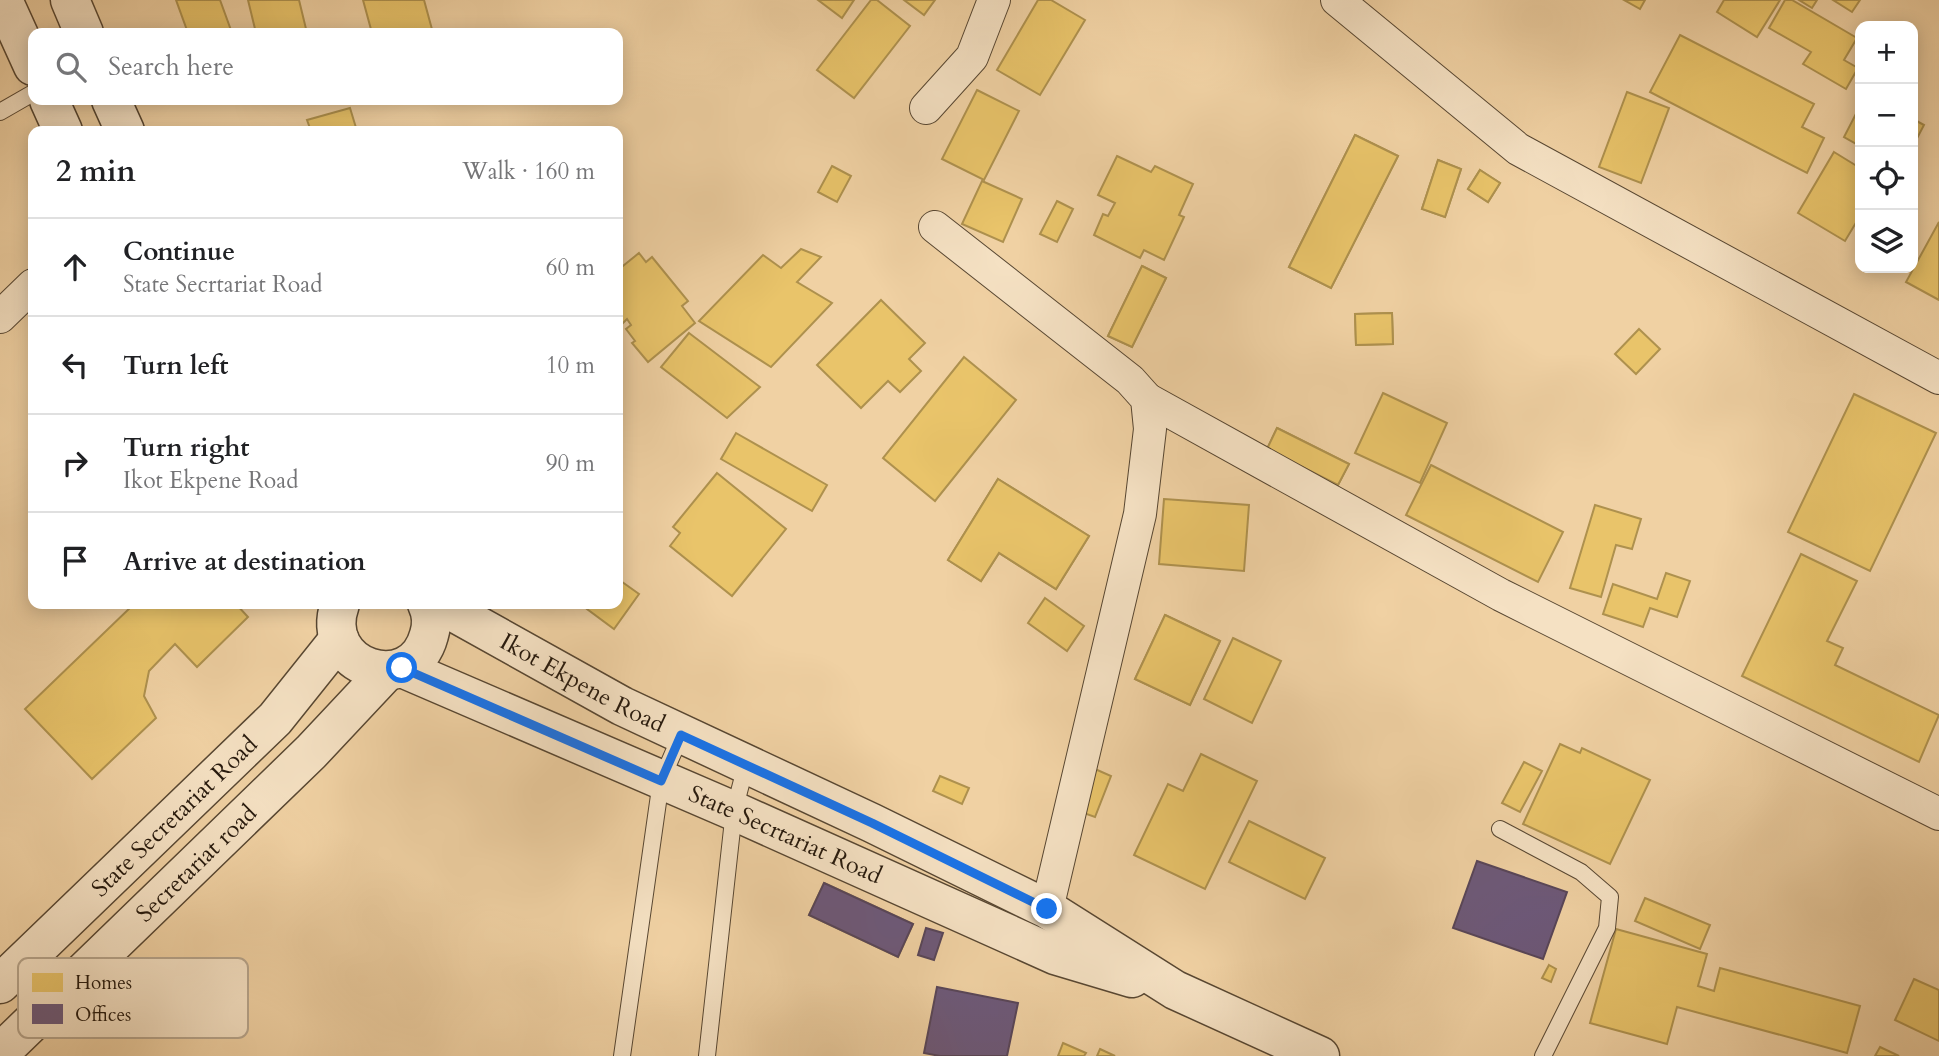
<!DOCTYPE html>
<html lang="en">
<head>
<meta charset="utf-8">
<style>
  :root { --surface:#fff; --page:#f2f2f2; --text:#202124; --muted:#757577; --line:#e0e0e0 }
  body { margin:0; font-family:Cardo,serif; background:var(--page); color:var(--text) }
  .controls { position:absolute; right:21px; top:21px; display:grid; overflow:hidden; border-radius:14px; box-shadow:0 4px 18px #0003 }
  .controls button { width:63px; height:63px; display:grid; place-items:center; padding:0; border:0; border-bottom:2px solid var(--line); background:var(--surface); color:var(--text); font:35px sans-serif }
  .stop { position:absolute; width:21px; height:21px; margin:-16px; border:5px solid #1a73e8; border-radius:50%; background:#fff }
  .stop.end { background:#1a73e8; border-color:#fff; box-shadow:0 2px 7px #0008 }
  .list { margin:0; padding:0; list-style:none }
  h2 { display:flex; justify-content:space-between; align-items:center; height:91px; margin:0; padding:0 28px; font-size:30px }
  h2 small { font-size:23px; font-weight:400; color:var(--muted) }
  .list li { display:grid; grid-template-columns:46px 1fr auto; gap:21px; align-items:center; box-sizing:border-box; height:98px; padding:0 28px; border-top:2px solid var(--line) }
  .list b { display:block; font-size:26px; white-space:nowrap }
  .list p { margin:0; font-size:23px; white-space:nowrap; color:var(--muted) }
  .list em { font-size:23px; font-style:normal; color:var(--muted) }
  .icon { flex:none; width:38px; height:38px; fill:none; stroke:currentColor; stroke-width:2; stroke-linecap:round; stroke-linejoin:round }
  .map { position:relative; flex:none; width:1939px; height:1056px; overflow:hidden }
  .search { position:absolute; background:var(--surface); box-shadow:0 4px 18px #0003; left:28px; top:28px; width:595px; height:77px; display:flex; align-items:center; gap:18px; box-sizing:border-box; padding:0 24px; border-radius:14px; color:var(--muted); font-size:26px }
  .panel { position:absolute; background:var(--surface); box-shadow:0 4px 18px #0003; left:28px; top:126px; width:595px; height:483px; border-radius:14px }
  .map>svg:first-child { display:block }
  .homes { fill:#e9c46a; stroke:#ae914e; stroke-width:2 }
  .offices { fill:#6d597a; stroke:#584659; stroke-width:2 }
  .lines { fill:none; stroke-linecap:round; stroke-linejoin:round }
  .service-casing { stroke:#584732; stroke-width:18 }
  .minor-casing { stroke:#584732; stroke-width:34 }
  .tertiary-casing { stroke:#584732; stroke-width:41 }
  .service { stroke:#f5e1c3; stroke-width:16 }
  .minor { stroke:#f5e1c3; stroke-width:32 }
  .tertiary { stroke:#f5e1c3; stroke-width:38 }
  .route { stroke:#1a73e8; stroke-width:9 }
  .labels { text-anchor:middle; stroke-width:7; stroke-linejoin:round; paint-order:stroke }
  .street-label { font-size:24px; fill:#26190d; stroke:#f5e1c3 }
  .key { fill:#f5e1c3; stroke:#b7a58c; stroke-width:2 }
  .key-label { font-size:19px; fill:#26190d }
</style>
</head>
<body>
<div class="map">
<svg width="1939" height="1056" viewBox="0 0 1939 1056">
  <rect width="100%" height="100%" fill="#f0d1a3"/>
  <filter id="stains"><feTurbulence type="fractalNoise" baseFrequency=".00286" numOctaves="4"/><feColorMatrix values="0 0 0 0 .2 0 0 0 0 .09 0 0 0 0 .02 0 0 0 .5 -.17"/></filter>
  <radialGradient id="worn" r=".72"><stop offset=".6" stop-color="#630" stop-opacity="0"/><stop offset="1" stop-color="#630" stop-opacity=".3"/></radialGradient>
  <g class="homes">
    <path d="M176 0H220L232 33H188Z"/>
    <path d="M248 0H299L307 33H256Z"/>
    <path d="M363 0H424L433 33H372Z"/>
    <path d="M818 0H854L842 18Z"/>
    <path d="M871 0H877L910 26 854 98 817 70Z"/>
    <path d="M904 0H935L924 15Z"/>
    <path d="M1038 0H1051L1085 20 1040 95 997 70Z"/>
    <path d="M1624 0H1645L1640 9Z"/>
    <path d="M1724 0H1780L1757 37 1717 12Z"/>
    <path d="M1785 0H1792L1857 38 1844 60 1858 68 1846 89 1803 64 1811 52 1769 28Z"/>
    <path d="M1799 0H1817L1812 8Z"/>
    <path d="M1833 0H1860L1852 12Z"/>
    <path d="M1680 35 1814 104 1802 127 1824 138 1807 173 1650 92Z"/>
    <path d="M977 90 1019 111 984 180 942 159Z"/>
    <path d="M1627 92 1669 108 1641 183 1599 167Z"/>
    <path d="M1860 106V146L1844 137Z"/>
    <path d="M350 108 357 131H311L307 120Z"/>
    <path d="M1913 119 1924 125 1913 146Z"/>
    <path d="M1355 135 1398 156 1331 288 1289 267Z"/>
    <path d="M1355 135 1398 156 1331 288 1289 267Z"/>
    <path d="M1834 152 1860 168V216L1845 241 1798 213Z"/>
    <path d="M1117 156 1151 172 1155 166 1193 184 1179 215 1184 217 1164 260 1144 250 1140 258 1094 235 1103 214 1108 216 1115 203 1098 195Z"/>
    <path d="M1438 160 1461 169 1445 217 1422 209Z"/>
    <path d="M1438 160 1461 169 1445 217 1422 209Z"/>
    <path d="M832 166 851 176 837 202 818 192Z"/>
    <path d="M1480 170 1500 183 1488 202 1468 189Z"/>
    <path d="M1480 170 1500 183 1488 202 1468 189Z"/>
    <path d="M982 181 1022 199 1003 242 962 224Z"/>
    <path d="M1057 201 1073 209 1057 242 1040 234Z"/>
    <path d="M1939 222V300L1906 282Z"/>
    <path d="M801 249 821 257 797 282 832 303 771 367 699 321 763 255 781 268Z"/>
    <path d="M639 253 646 262 652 257 688 301 682 306 695 323 648 362 632 343 635 341 626 329 631 325 627 319 623 323 618 317V270Z"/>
    <path d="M1142 266 1166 278 1132 347 1108 336Z"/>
    <path d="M1142 266 1166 278 1132 347 1108 336Z"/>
    <path d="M881 300 925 343 909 359 921 371 900 392 888 381 861 408 817 365Z"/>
    <path d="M1392 313 1393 344 1356 345 1355 314Z"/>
    <path d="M1392 313 1393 344 1356 345 1355 314Z"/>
    <path d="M1639 329 1660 349 1636 374 1615 354Z"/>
    <path d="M689 333 760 387 727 418 661 367Z"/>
    <path d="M964 357 1016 400 935 501 883 458Z"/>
    <path d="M1383 393 1447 423 1420 483 1355 453Z"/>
    <path d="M1854 394 1936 433 1870 571 1788 532Z"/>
    <path d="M1277 428 1349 464 1338 485 1267 449Z"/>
    <path d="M1277 428 1349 464 1338 485 1267 449Z"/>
    <path d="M736 433 827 485 812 511 721 459Z"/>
    <path d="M1431 465 1563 532 1538 582 1406 515Z"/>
    <path d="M717 473 786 529 732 596 670 546 680 533 673 527Z"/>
    <path d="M998 479 1089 536 1056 589 999 553 981 581 948 560Z"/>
    <path d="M998 479 1089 536 1056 589 999 553 981 581 948 560Z"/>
    <path d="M1164 499 1249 505 1244 571 1159 564Z"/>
    <path d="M1595 505 1641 519 1632 549 1616 545 1601 597 1570 588Z"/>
    <path d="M1801 554 1857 581 1827 641 1843 648 1835 665 1939 715 1919 762 1742 676Z"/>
    <path d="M1666 573 1690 581 1677 617 1650 608 1643 627 1603 614 1613 584 1657 599Z"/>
    <path d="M618 579 639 594 614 629 587 609 591 604H618Z"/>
    <path d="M1045 598 1084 626 1067 651 1028 623Z"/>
    <path d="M134 604H236L248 617 197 667 175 644 149 671 144 696 156 718 92 779 25 709Z"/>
    <path d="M1165 615 1220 641 1190 705 1135 679Z"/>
    <path d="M1165 615 1220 641 1190 705 1135 679Z"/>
    <path d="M1233 638 1281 661 1252 723 1204 699Z"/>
    <path d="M1560 744 1580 753 1582 748 1650 780 1610 864 1523 824Z"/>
    <path d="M1201 754 1257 781 1205 889 1134 855 1168 784 1183 791Z"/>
    <path d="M1524 762 1542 771 1520 812 1502 803Z"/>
    <path d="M1095 769 1111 776 1095 817 1078 811Z"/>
    <path d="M940 776 969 788 962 804 933 791Z"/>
    <path d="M1249 821 1325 858 1305 899 1229 862Z"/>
    <path d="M824 883 913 924 898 957 809 915Z"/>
    <path d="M1645 898 1710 925 1700 949 1635 921Z"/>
    <path d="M1616 929 1707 954 1698 986 1714 991 1720 968 1860 1006 1847 1053 1677 1007 1667 1044 1590 1023Z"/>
    <path d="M1549 965 1556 969 1551 982 1542 978Z"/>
    <path d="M1914 979 1939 990V1041L1895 1020Z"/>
    <path d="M1063 1043 1086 1053 1084 1056H1058Z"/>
    <path d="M1880 1047 1899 1056H1875Z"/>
    <path d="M1100 1049 1115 1056H1097Z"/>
  </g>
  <g class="offices">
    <path d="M1477 861 1567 892 1543 959 1453 928Z"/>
    <path d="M824 883 913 924 898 957 809 915Z"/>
    <path d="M926 928 943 933 934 960 918 955Z"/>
    <path d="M937 987 1018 1003 1007 1056H940L924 1053Z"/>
  </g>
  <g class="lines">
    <defs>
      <g id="service">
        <path d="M0 112 33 93"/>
        <path d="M1500 829 1581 872 1610 897 1607 928 1543 1056"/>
        <path d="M622 1056 661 781 681 735"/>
        <path d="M707 1056 734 811 746 765"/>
      </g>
      <g id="minor">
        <path d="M1337 0 1518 149 1939 378"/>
        <path d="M926 108 972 57 994 0"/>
        <path d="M935 227 1130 380 1147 399 1150 429 1140 514 1047 909"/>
        <path d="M0 317 33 285"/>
        <path d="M1147 399 1501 595 1939 814"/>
      </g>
      <g id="tertiary">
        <path d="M3 0 33 66"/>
        <path d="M70 0 84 33"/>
        <path d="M49 100 63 131"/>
        <path d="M111 100 125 131"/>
        <path d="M340 604C317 668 412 699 429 635 432 625 432 614 427 604"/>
        <path id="s1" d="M439 604 622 706 872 823 1047 909 1175 990 1320 1056"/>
        <path id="s2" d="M402 668 734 811 1055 955 1132 978"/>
        <path id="s3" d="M0 984 275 719 339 639"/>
        <path id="s4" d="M0 1053 311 752 387 671"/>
      </g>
    </defs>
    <use href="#service" class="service-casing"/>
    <use href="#minor" class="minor-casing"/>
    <use href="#tertiary" class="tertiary-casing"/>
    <use href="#service" class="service"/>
    <use href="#minor" class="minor"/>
    <use href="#tertiary" class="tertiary"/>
  </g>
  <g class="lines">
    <path class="route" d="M402 668 661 781 681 735 872 823 1047 909"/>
  </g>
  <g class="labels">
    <g class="street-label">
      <text dy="8" stroke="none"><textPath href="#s1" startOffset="164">Ikot Ekpene Road</textPath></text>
      <text dy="8" stroke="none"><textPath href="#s3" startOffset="242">State Secretariat Road</textPath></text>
      <text dy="8" stroke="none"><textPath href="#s2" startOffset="418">State Secrtariat Road</textPath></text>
      <text dy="8" stroke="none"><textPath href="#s4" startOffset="273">Secretariat road</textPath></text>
    </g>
  </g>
  <rect x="18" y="958" width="230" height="80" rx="10" class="key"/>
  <rect x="32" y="973" width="31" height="19" fill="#e9c46a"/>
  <rect x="32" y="1004" width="31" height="20" fill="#6d597a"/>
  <g class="key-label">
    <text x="75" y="989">Homes</text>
    <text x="75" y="1021">Offices</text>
  </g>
  <rect width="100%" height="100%" filter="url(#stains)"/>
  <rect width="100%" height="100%" fill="url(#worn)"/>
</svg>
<div class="controls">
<button>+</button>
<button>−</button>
<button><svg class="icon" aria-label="locate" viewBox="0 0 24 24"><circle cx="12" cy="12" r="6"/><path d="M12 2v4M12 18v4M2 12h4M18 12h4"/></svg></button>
<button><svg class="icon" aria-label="layers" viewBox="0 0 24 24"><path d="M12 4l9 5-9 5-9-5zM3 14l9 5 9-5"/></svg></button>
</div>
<div class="stop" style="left:402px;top:668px"></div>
<div class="stop end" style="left:1047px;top:909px"></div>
<div class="search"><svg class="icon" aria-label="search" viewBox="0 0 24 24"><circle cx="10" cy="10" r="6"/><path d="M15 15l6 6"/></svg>Search here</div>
<section class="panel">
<h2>2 min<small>Walk · 160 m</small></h2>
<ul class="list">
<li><svg class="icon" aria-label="ahead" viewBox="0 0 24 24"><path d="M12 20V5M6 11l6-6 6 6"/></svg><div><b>Continue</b><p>State Secrtariat Road</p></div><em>60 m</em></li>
<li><svg class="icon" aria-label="left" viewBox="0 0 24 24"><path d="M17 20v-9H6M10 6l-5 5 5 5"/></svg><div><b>Turn left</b></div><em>10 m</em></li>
<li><svg class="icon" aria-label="right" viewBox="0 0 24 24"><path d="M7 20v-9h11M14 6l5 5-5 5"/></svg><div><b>Turn right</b><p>Ikot Ekpene Road</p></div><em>90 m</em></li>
<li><svg class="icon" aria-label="arrive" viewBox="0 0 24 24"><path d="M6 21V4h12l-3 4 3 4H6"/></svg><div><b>Arrive at destination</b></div></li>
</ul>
</section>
</div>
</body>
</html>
